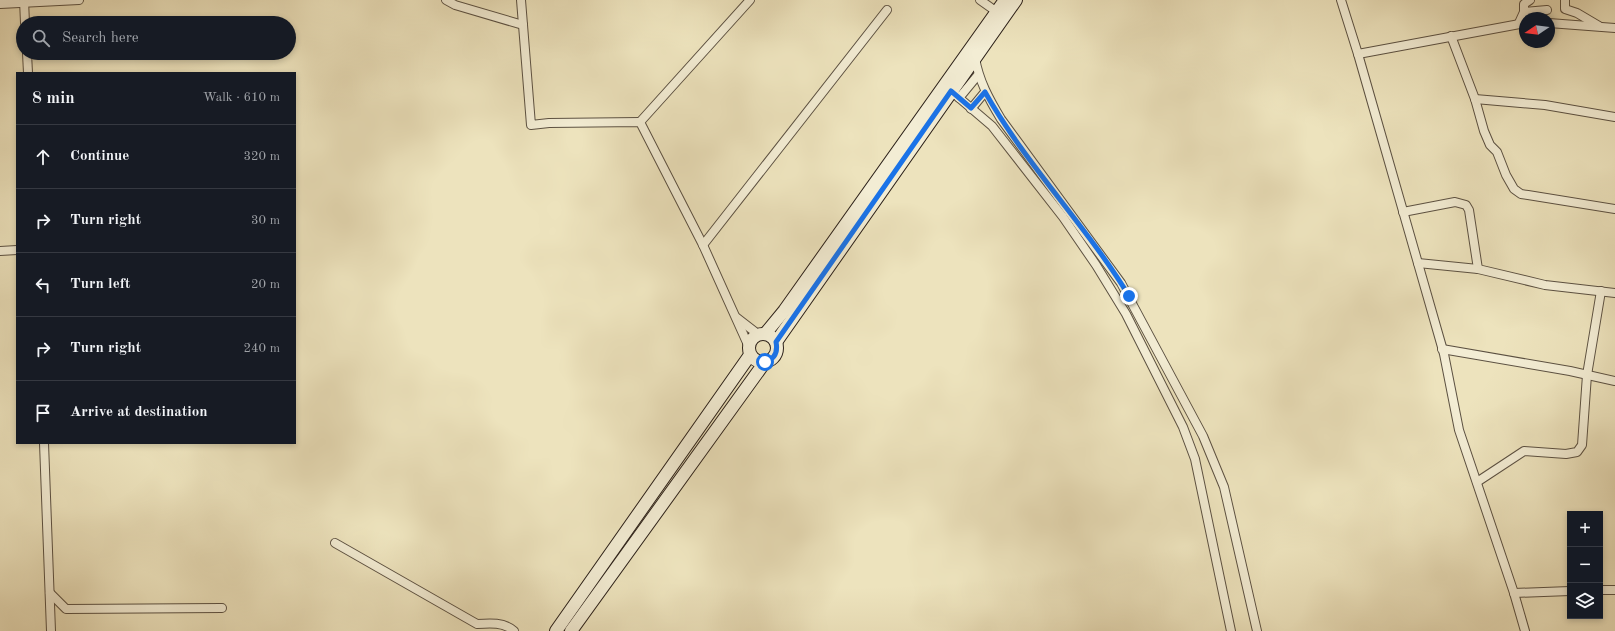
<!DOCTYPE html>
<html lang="en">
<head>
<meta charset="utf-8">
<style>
  :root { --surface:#171b24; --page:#242831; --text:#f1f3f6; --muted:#9ea1a6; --line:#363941 }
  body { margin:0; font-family:"Old Standard TT",serif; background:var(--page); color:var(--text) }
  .controls { position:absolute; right:12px; bottom:12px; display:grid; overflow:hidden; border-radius:0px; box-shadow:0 2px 6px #0003 }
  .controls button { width:36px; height:36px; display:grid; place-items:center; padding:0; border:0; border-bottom:1px solid var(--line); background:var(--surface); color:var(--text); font:20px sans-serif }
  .compass { position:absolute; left:1519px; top:12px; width:36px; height:36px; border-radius:50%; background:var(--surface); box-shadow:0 2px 6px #0003; rotate:257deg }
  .stop { position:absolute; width:12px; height:12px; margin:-9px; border:3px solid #1a73e8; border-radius:50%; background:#fff }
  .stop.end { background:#1a73e8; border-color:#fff; box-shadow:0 1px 4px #0008 }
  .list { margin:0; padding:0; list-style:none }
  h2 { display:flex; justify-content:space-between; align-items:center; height:52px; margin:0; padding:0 16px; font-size:17px }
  h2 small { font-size:13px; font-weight:400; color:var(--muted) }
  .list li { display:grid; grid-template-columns:26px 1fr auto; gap:12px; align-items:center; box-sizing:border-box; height:64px; padding:0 16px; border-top:1px solid var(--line) }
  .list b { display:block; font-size:15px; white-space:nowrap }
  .list em { font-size:13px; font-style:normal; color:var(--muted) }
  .icon { flex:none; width:22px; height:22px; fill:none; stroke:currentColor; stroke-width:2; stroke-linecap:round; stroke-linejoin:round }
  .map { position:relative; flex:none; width:1615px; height:631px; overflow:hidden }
  .search { position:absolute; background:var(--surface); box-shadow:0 2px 6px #0003; left:16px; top:16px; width:280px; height:44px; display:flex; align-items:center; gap:10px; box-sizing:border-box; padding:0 14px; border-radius:22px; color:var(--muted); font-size:15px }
  .panel { position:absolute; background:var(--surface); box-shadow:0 2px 6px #0003; left:16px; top:72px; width:280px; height:372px; border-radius:0px }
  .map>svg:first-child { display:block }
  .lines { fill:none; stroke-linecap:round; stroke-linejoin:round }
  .street-casing { stroke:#5c5142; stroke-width:10 }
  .secondary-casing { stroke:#2b2019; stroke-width:14 }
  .street { stroke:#f3edd4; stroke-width:8 }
  .secondary { stroke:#f3edd4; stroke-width:12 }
  .route { stroke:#1a73e8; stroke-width:5 }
</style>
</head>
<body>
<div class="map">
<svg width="1615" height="631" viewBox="0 0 1615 631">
  <rect width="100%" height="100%" fill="#ede3bd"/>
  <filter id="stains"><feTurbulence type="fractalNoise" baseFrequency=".005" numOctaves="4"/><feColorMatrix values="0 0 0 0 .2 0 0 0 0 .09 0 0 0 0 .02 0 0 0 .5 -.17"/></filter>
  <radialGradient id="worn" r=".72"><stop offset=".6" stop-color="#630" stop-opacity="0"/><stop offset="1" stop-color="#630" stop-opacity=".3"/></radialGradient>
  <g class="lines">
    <defs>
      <g id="street">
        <path d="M24 0 25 23"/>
        <path d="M446 0 455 5 523 25"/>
        <path d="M521 0 531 125 549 123 640 122 703 245 749 347"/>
        <path d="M980 0 997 12"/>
        <path d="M1341 0 1358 54 1444 354 1459 430 1514 593 1525 631"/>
        <path d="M1565 0V9L1577 13 1599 26"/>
        <path d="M0 4 79 0"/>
        <path d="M1524 12 1547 10"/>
        <path d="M1519 23 1524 12V4L1530 0"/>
        <path d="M1549 23 1615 28"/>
        <path d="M1451 36 1475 99 1484 131 1490 145 1497 152 1506 175 1514 189 1521 194 1528 195 1615 209"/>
        <path d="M27 53 28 73"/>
        <path d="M1358 54 1525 23"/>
        <path d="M975 58C979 81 989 99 1001 119L1121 283 1203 436 1224 487 1257 631"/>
        <path d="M951 91 992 126 1063 217 1096 265 1126 314 1183 427 1195 459 1231 631"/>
        <path d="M959 98 978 75"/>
        <path d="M1475 99 1545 105 1615 117"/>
        <path d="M971 109 985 92"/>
        <path d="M640 122 750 0"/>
        <path d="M1403 212 1455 202 1466 205 1469 210 1478 269"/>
        <path d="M703 245 887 10"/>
        <path d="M0 251 17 250"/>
        <path d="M1418 263 1478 269 1545 285 1615 293"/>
        <path d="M737 318 759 335"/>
        <path d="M1442 349 1570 371 1615 381"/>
        <path d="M44 443 51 631"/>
        <path d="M1477 482 1524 451 1566 454 1577 452 1582 445 1587 375 1601 291"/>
        <path d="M335 543 477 624C490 623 504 622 514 631"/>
        <path d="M1600 590H1615"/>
        <path d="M50 593 66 609 222 608"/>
        <path d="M1514 593 1570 591"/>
      </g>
      <g id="secondary">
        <circle cx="763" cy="348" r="14"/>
        <path d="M765 334 784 311 1005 0"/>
        <path d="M776 342 1016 0"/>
        <path d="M556 631 750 355"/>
        <path d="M571 631 765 362"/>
      </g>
    </defs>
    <use href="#street" class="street-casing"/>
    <use href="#secondary" class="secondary-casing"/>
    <use href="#street" class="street"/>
    <use href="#secondary" class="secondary"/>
  </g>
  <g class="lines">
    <path class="route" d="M765 362C775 359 778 352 776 342L951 91 971 108 985 92C1026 165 1086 225 1129 296"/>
  </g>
  <rect width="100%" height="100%" filter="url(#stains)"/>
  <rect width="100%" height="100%" fill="url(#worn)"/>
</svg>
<div class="controls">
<button>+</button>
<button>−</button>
<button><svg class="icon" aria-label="layers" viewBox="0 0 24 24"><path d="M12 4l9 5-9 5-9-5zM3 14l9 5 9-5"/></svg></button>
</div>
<svg class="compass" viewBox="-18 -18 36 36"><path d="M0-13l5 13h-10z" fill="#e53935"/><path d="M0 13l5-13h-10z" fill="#9ea1a6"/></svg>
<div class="stop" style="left:765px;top:362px"></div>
<div class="stop end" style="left:1129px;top:296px"></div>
<div class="search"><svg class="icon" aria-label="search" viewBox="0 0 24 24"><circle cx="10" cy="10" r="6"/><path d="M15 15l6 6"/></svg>Search here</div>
<section class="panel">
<h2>8 min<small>Walk · 610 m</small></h2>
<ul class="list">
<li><svg class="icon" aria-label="ahead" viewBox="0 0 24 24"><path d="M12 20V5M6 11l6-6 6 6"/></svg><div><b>Continue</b></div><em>320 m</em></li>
<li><svg class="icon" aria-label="right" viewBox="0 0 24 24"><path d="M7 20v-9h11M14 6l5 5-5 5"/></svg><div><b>Turn right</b></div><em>30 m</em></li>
<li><svg class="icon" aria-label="left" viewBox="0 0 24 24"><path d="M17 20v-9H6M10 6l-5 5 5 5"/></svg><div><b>Turn left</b></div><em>20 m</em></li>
<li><svg class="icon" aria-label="right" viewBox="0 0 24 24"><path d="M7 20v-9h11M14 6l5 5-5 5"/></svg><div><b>Turn right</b></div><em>240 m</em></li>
<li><svg class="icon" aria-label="arrive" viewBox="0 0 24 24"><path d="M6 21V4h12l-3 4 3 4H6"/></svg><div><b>Arrive at destination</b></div></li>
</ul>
</section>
</div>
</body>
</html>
